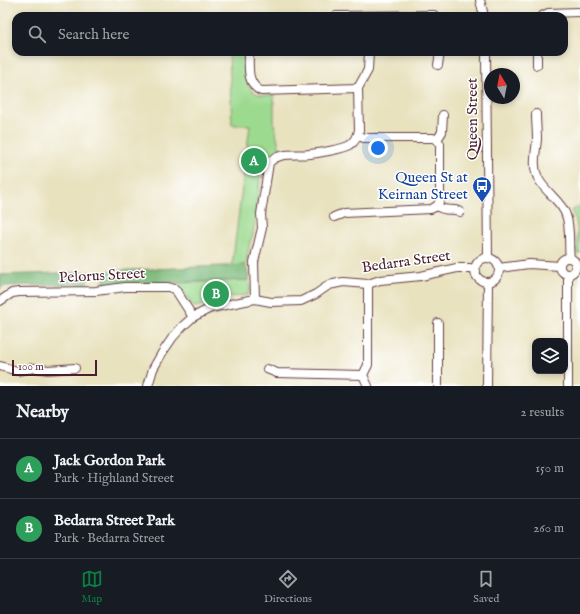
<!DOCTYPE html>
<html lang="en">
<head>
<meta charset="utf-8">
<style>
  :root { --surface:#171b24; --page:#20242c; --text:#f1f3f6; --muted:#9ea1a6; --line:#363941; --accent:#0b8043 }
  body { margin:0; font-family:"IM FELL English",serif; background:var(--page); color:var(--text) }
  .controls { position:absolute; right:12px; bottom:12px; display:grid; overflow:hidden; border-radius:8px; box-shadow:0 2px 6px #0003 }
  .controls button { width:36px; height:36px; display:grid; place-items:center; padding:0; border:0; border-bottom:1px solid var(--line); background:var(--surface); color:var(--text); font:20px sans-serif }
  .compass { position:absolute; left:484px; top:68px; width:36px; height:36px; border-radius:50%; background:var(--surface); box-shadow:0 2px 6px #0003; rotate:350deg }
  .scale { position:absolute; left:12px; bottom:10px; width:85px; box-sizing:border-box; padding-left:4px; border:2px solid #4a1f2b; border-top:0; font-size:11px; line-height:14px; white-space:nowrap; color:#4a1f2b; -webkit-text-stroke:3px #fff; paint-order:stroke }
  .you { position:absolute; left:378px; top:148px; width:14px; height:14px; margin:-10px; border:3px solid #fff; border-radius:50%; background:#1a73e8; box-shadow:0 0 0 6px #1a73e833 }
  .badge { display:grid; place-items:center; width:26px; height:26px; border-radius:50%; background:var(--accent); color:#fff; font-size:13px; font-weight:700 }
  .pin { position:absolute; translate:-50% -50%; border:2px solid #fff; box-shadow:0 1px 4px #0006 }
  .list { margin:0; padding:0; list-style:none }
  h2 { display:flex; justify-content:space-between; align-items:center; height:52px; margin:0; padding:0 16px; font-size:17px }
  h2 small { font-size:13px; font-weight:400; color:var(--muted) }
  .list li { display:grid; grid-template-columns:26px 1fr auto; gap:12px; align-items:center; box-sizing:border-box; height:60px; padding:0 16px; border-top:1px solid var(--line) }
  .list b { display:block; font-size:15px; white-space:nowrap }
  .list p { margin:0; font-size:13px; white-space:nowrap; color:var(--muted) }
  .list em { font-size:13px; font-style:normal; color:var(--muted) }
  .icon { flex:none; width:22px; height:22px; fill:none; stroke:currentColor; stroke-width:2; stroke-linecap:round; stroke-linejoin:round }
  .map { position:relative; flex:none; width:580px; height:386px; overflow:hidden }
  .search { position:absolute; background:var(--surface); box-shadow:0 2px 6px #0003; left:12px; right:12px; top:12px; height:44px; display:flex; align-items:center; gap:10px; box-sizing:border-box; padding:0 14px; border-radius:12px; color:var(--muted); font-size:15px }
  .sheet { height:172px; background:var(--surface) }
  nav { display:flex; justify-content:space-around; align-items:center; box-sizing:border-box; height:56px; border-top:1px solid var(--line); background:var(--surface); font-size:11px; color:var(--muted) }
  nav a { display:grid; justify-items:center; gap:2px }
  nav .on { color:var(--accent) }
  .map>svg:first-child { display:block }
  .green { fill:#9cda8f; stroke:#737c5d }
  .forest { fill:#7dba7a; stroke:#646c52 }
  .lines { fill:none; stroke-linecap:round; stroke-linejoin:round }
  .minor-casing { stroke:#623c41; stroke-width:10 }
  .minor { stroke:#fff; stroke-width:8 }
  .labels { text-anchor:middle; stroke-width:3; stroke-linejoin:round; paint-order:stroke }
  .street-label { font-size:15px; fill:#4a1f2b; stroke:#fff }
  .transit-label { font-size:15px; fill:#164399; stroke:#fff; text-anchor:end }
</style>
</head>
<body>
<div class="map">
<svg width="580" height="386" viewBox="0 0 580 386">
  <rect width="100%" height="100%" fill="#fff"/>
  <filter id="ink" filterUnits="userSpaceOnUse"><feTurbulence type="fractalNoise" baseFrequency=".025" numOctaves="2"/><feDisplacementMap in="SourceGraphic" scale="8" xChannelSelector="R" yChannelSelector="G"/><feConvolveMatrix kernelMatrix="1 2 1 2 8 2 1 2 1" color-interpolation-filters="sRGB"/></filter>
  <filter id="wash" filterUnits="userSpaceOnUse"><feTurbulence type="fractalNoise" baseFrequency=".012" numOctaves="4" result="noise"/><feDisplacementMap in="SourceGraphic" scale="16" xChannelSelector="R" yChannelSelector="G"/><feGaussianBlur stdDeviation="0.9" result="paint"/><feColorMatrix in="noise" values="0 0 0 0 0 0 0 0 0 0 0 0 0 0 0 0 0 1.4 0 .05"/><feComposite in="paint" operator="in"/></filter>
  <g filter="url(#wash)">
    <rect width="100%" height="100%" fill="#e9e2bf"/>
    <g class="green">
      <path d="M229 52H246C246 66 242 89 258 94 263 96 269 95 274 95V124L280 150C272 152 266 155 262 163L253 235 250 242 246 265 232 266 250 125H232Z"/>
      <path d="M580 206V254L576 252C577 239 580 222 571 211Z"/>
      <path d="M249 280 250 290 247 295 222 298 197 307 193 306 177 283Z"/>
    </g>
    <g class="forest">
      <path d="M246 265 249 280 103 285 106 271Z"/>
      <path d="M88 272 87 284 2 286 0 290V275Z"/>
    </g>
  </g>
  <g filter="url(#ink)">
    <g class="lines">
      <defs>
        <g id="minor">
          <path d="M480 0 484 16"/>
          <path d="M336 16 434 15 435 16"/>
          <path d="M542 16 548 13 580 12"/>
          <path d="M249 52C249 66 246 84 261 91L358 88"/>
          <path d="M486 52 488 258"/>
          <path d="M438 65 440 52"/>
          <path d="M537 65V52"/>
          <path d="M536 114C536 122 537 131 537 139 536 152 532 166 538 178 544 191 562 202 566 215 571 229 568 244 570 258"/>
          <path d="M437 140 442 132 443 115"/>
          <path d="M437 206C446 213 454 207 460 212"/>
          <path d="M334 217 344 213 431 209 437 206 440 200V144L437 140 433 138H364L359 136"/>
          <circle cx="568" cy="266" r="8"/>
          <circle cx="487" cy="270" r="12"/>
          <path d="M499 268 529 264 560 266"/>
          <path d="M568 274V386"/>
          <path d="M255 299 254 262 262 228 261 214 269 163C279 151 296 156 310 154 319 153 343 149 350 145 356 141 358 136 359 130L358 88 368 70 369 52"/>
          <path d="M0 301 12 293 19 292 96 291 125 287H168L175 289 193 317"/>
          <path d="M0 366 17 371 34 368 48 370 75 368"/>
          <path d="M267 369 277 373 363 375"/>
          <path d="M148 386 153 369 162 353 173 337 183 326 193 317 211 308 255 299 271 302 301 301 316 294 329 285 343 282 368 284 380 280 421 276 457 268H470L476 271"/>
          <path d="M368 386 363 375 368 365V284"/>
          <path d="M438 386V323"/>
          <path d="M487 386 488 282"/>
        </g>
      </defs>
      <use href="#minor" class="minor-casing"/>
      <use href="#minor" class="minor"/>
    </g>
  </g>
  <defs>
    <symbol id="bus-pin" viewBox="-11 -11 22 30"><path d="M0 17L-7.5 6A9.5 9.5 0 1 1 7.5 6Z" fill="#1a4fb4" stroke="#fff"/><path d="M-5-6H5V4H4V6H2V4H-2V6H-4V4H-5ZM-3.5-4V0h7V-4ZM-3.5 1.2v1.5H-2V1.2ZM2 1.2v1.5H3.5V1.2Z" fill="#fff"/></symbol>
  </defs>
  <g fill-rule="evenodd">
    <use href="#bus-pin" x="471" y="175" width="22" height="30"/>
  </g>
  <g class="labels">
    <g class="street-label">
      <text transform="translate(472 119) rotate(-90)" y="5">Queen Street</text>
      <text transform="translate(406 261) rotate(-8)" y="5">Bedarra Street</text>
      <text transform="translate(102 275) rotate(-3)" y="5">Pelorus Street</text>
    </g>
    <g class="transit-label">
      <text x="468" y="182">Queen St at<tspan x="468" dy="17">Keirnan Street</tspan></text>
    </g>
  </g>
</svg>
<div class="controls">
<button><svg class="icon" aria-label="layers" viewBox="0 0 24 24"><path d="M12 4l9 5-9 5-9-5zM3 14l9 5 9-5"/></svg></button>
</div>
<svg class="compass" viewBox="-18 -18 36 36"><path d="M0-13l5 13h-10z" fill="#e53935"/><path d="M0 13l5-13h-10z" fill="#9ea1a6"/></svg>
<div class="scale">100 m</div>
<div class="you"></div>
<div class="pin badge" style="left:254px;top:161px;background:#2e9e5b">A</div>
<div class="pin badge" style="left:216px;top:294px;background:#2e9e5b">B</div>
<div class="search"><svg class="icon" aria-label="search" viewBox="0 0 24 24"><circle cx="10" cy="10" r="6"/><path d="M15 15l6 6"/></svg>Search here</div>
</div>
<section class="sheet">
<h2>Nearby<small>2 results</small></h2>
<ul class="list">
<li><span class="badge" style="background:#2e9e5b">A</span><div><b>Jack Gordon Park</b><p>Park · Highland Street</p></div><em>150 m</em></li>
<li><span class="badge" style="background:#2e9e5b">B</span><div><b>Bedarra Street Park</b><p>Park · Bedarra Street</p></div><em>260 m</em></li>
</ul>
</section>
<nav>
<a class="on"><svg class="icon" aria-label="map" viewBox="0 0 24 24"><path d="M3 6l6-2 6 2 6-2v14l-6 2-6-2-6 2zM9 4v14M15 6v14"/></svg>Map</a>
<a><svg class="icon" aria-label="directions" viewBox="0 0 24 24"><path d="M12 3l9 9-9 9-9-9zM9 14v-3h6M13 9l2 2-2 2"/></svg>Directions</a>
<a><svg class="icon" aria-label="saved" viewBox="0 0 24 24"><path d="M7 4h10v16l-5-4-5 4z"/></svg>Saved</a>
</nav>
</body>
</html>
